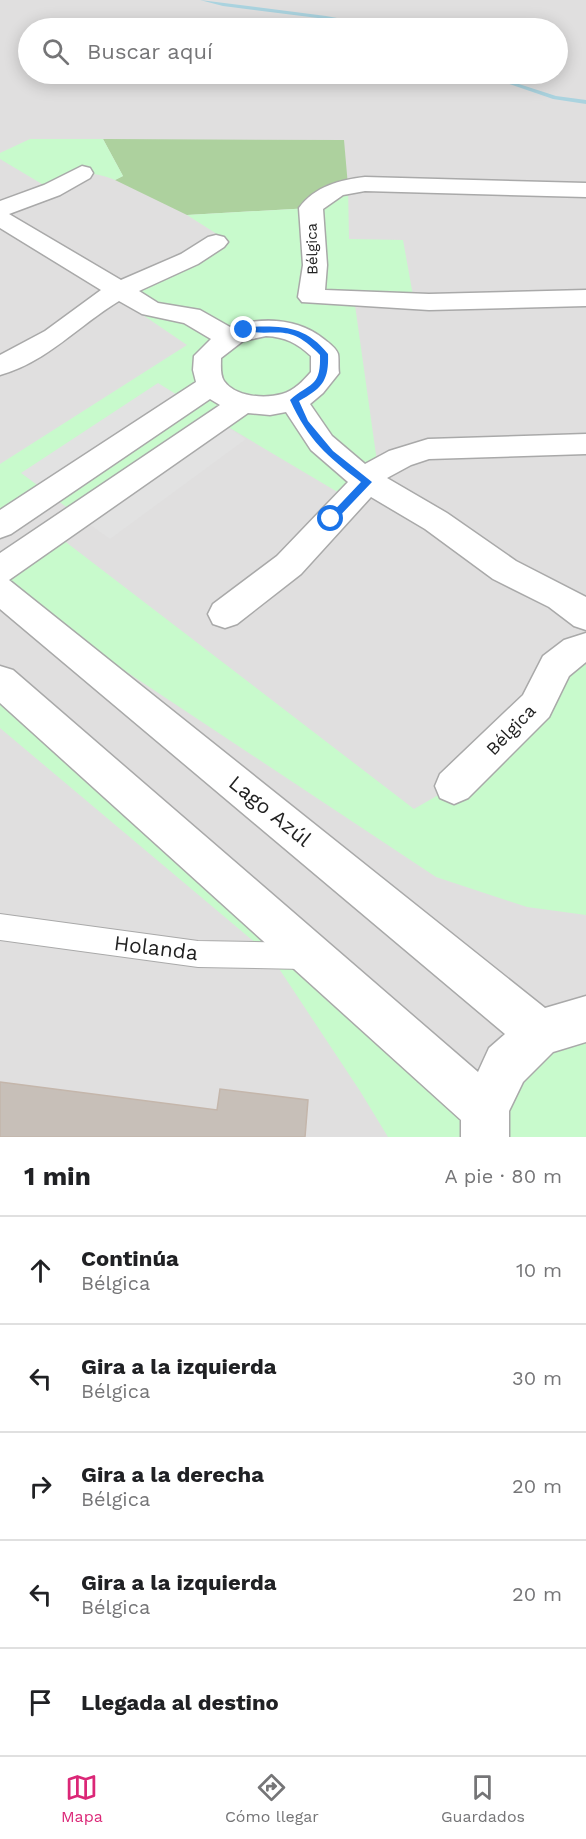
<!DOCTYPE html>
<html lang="es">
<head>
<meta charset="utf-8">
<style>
  :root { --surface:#fff; --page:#f2f2f2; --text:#202124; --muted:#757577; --line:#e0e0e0; --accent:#db2777 }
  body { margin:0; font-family:"Work Sans",sans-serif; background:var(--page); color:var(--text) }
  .stop { position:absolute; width:18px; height:18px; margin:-14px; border:4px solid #1a73e8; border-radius:50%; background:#fff }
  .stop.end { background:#1a73e8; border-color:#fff; box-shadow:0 2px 6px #0008 }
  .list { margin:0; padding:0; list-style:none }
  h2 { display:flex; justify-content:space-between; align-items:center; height:78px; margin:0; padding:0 24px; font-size:26px }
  h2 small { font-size:20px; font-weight:400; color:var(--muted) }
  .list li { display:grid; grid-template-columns:39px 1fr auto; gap:18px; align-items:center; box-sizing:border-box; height:108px; padding:0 24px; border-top:2px solid var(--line) }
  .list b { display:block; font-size:22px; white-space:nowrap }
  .list p { margin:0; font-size:20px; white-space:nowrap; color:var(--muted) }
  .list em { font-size:20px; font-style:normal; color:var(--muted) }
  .icon { flex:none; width:33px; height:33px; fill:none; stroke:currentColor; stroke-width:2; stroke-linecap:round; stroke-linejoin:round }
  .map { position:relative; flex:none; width:586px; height:1137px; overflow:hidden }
  .search { position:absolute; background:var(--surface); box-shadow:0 3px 15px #0003; left:18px; right:18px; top:18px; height:66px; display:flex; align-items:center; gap:15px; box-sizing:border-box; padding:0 21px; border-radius:33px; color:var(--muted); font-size:22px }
  .sheet { height:618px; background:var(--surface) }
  nav { display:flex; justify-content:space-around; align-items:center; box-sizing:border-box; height:84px; border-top:2px solid var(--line); background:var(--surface); font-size:16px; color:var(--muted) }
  nav a { display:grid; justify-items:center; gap:3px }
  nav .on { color:var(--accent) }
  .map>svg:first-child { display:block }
  .residential { fill:#e0dfdf; fill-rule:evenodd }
  .forest { fill:#add19e }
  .park { fill:#c8facc }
  .parking { fill:#e2e2e2 }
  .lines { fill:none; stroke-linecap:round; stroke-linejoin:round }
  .stream { fill:#aad3df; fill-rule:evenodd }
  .building { fill:#c7bfb8; stroke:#c4b6ab; stroke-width:1.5 }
  .service-casing { stroke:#a9a9a9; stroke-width:2 }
  .minor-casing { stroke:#a9a9a9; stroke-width:3 }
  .service { fill:#fff; fill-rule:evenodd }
  .minor { fill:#fff; fill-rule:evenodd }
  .route { fill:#1a73e8 }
  .labels { text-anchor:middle; stroke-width:5; stroke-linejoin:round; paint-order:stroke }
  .far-street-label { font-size:15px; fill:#222; stroke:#fff }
  .street-label { font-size:18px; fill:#222; stroke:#fff }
  .near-street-label { font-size:21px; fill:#222; stroke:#fff }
</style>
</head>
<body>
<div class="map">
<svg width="586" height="1137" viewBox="0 0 586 1137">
  <rect width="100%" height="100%" fill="#f2efe9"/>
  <path class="residential" d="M0 0H586V1137H0ZM28 28H558V74H28Z"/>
  <path class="forest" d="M103 139 344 140 348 186 311 208 187 215 115 180 123 176Z"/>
  <g class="park">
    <path d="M30 139H103L123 176 115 180C85 168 78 175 52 190L0 159V153Z"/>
    <path d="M348 186 349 239 403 240 414 301 354 298 378 469 351 500 218 421 78 516 48 493 0 526V464L187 345 112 294 220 236 187 215 311 208Z"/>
    <path d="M54 533 414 809 454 786 586 647V915L527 907 436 877 0 588V570Z"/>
    <path d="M0 682 485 1110 586 1019V1137H388L360 1091 270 955 0 728Z"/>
  </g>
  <g class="parking">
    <path d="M158 383 187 401 48 493 21 473Z"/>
    <path d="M218 421 246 439 110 539 78 516Z"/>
  </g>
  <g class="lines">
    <g class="stream">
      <path d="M200 0 326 16 348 20 369 28H362L326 19 223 6Z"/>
      <path d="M480 74H488L556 96 586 100V104L553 99Z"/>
    </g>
  </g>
  <path class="building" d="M0 1082 217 1110 220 1089 308 1100 305 1137H0Z"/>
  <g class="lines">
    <defs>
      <path id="service" d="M0 914 198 941 304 943 313 947 317 956 313 965 304 969 198 967 0 940Z"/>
      <g id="minor">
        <path d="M82 166 90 168 93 173 90 178 60 195 9 214 121 280 181 254 208 237 216 235 224 237 228 242 224 247 198 264 139 291 158 303 200 310 230 327C261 317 298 317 325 340 329 343 336 348 338 354 339 359 338 367 339 373L323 393 310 404 332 436 365 464 389 451 428 439 586 434V454L429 459 411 465 387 478 447 513 516 561 586 597V630L574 626 549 607 493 579 425 529 371 497 301 574 237 624 225 628 213 624 208 614 213 604 277 556 348 482 311 450 286 412 270 415 248 413 9 580 545 1008 586 996V1042L553 1052 523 1082 509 1111V1137H461V1120L0 703V666L13 670 478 1072 489 1048 505 1034 0 609V553L220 405 210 399 11 534 0 538V510L196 382 193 370 194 356 211 339 184 323 142 314 119 301C79 325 47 362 0 375V355L45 331 101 290 0 228V201L44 185ZM266 336C285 337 297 343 311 356V372C303 381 294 391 282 394 265 399 235 397 224 381 220 375 221 366 221 358L243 341Z"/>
        <path d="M365 177 586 183V197L365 191 343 195 323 209 327 265 325 290 429 294 586 290V306L429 310 302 302 298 297 303 265 299 208C315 186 340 180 365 177Z"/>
        <path d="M586 633V662L569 676 549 717 468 798 454 804 440 798 435 786 440 774 523 695 543 656 564 640Z"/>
      </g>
    </defs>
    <use href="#service" class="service-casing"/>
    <use href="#minor" class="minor-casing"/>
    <use href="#service" class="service"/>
    <use href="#minor" class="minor"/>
  </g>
  <path class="route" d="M244 327C280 326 304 324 328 354 329 381 322 388 299 401L308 421 333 451 372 482 334 522 331 523 326 519 361 482C326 455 309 441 290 400 310 382 321 388 320 355 288 322 280 337 242 331L241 330Z"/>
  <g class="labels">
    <g class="far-street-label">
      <text transform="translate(312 249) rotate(-91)" y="5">Bélgica</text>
    </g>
    <g class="street-label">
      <text transform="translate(511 730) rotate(-46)" y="6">Bélgica</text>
    </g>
    <g class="near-street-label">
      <text transform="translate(270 811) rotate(39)" y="7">Lago Azúl</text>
      <text transform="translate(156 948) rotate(7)" y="7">Holanda</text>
    </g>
  </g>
</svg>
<div class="stop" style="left:331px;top:519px"></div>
<div class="stop end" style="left:244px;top:330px"></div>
<div class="search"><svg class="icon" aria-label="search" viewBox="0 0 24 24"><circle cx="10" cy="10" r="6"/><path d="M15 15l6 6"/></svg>Buscar aquí</div>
</div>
<section class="sheet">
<h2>1 min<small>A pie · 80 m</small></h2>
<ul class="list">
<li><svg class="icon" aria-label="ahead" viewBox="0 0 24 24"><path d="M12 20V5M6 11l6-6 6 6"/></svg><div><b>Continúa</b><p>Bélgica</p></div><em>10 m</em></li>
<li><svg class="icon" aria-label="left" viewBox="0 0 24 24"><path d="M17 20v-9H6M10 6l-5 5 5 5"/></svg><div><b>Gira a la izquierda</b><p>Bélgica</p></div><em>30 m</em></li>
<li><svg class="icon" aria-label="right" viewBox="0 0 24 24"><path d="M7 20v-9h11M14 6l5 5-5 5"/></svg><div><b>Gira a la derecha</b><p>Bélgica</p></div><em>20 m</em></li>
<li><svg class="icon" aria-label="left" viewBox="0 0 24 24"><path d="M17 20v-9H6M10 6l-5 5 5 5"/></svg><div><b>Gira a la izquierda</b><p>Bélgica</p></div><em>20 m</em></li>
<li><svg class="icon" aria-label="arrive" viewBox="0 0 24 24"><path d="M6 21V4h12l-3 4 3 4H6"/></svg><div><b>Llegada al destino</b></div></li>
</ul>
</section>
<nav>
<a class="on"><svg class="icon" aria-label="map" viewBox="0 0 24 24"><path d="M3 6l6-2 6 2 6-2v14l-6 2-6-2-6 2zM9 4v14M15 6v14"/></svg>Mapa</a>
<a><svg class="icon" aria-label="directions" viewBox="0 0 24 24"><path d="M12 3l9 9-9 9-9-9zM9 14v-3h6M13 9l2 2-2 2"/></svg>Cómo llegar</a>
<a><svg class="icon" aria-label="saved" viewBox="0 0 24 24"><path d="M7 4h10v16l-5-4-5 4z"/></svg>Guardados</a>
</nav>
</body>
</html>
